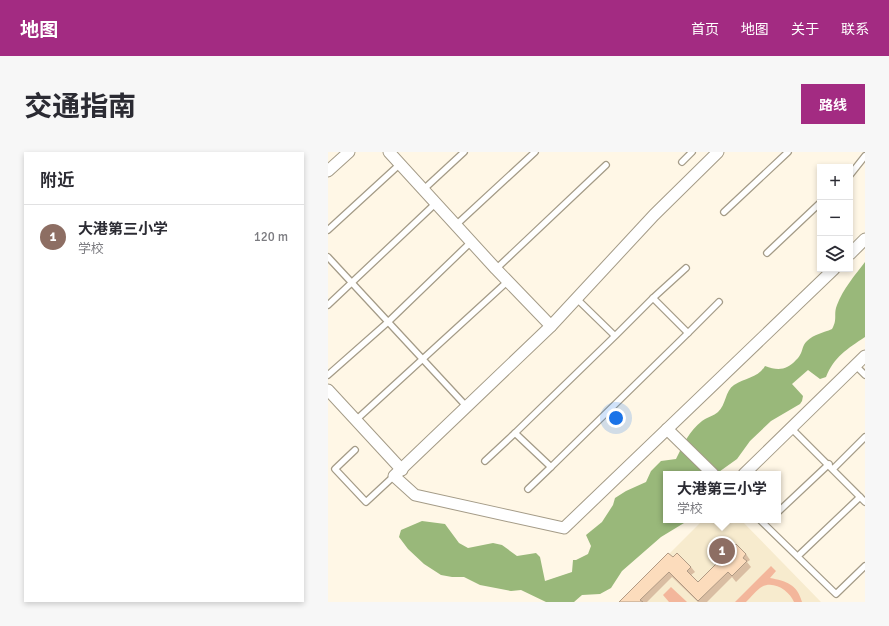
<!DOCTYPE html>
<html lang="zh">
<head>
<meta charset="utf-8">
<style>
  :root { --surface:#fff; --page:#f7f7f7; --text:#2b2b33; --muted:#7c7c81; --line:#e1e1e2; --accent:#a32b82 }
  body { margin:0; font-family:Signika,"Noto Sans SC",sans-serif; background:var(--page); color:var(--text) }
  .controls { position:absolute; right:12px; top:12px; display:grid; overflow:hidden; border-radius:0px; box-shadow:0 2px 6px #0003 }
  .controls button { width:36px; height:36px; display:grid; place-items:center; padding:0; border:0; border-bottom:1px solid var(--line); background:var(--surface); color:var(--text); font:20px sans-serif }
  .you { position:absolute; left:288px; top:266px; width:14px; height:14px; margin:-10px; border:3px solid #fff; border-radius:50%; background:#1a73e8; box-shadow:0 0 0 6px #1a73e833 }
  .badge { display:grid; place-items:center; width:26px; height:26px; border-radius:50%; background:var(--accent); color:#fff; font-size:13px; font-weight:700 }
  .pin { position:absolute; translate:-50% -50%; border:2px solid #fff; box-shadow:0 1px 4px #0006 }
  .popup { position:absolute; left:335px; top:319px; width:118px; height:52px; box-sizing:border-box; display:grid; place-content:center; border-radius:0px; background:var(--surface); filter:drop-shadow(0 1px 3px #0005); font-size:13px; white-space:nowrap; color:var(--muted) }
  .popup b { font-size:15px; color:var(--text) }
  .popup::after { content:''; position:absolute; left:50%; top:100%; margin-left:-8px; border:8px solid transparent; border-top-color:var(--surface) }
  .list { margin:0; padding:0; list-style:none }
  h2 { display:flex; justify-content:space-between; align-items:center; height:52px; margin:0; padding:0 16px; font-size:17px }
  h2 small { font-size:13px; font-weight:400; color:var(--muted) }
  .list li { display:grid; grid-template-columns:26px 1fr auto; gap:12px; align-items:center; box-sizing:border-box; height:64px; padding:0 16px; border-top:1px solid var(--line) }
  .list b { display:block; font-size:15px; white-space:nowrap }
  .list p { margin:0; font-size:13px; white-space:nowrap; color:var(--muted) }
  .list em { font-size:13px; font-style:normal; color:var(--muted) }
  .icon { flex:none; width:22px; height:22px; fill:none; stroke:currentColor; stroke-width:2; stroke-linecap:round; stroke-linejoin:round }
  .map { position:relative; flex:none; width:537px; height:450px; overflow:hidden; border-radius:0px }
  header { display:flex; align-items:center; gap:24px; box-sizing:border-box; height:56px; padding:0 20px; background:var(--accent); color:#fff }
  header strong { font-size:19px }
  nav { display:flex; gap:22px; margin-inline-start:auto; font-size:14px }
  .intro { display:flex; align-items:center; justify-content:space-between; box-sizing:border-box; height:96px; padding:0 24px }
  h1 { margin:0; font-size:28px }
  .button { padding:10px 18px; border-radius:0px; background:var(--accent); color:#fff; font-size:14px; font-weight:700 }
  main { display:flex; gap:24px; padding:0 24px }
  aside { flex:1; background:var(--surface); border-radius:0px; box-shadow:0 2px 6px #0003 }
  .map>svg:first-child { display:block }
  .built { fill:#f7ebce }
  .pitch { fill:#f3b69b }
  .water { fill:#99b87a }
  .lines { fill:none; stroke-linecap:round; stroke-linejoin:round }
  .lane-casing { stroke:#a49b87; stroke-width:8 }
  .street-casing { stroke:#a49b87; stroke-width:13 }
  .lane { stroke:#fff; stroke-width:5.5 }
  .street { stroke:#fff; stroke-width:11 }
  .wall { fill:#d9bda2 }
  .building { fill:#fcdcbc; stroke:#b09a84 }
</style>
</head>
<body>
<header>
<strong>地图</strong>
<nav><a>首页</a><a>地图</a><a>关于</a><a>联系</a></nav>
</header>
<div class="intro"><h1>交通指南</h1><a class="button">路线</a></div>
<main>
<aside>
<h2>附近<small></small></h2>
<ul class="list">
<li><span class="badge" style="background:#8d6e63">1</span><div><b>大港第三小学</b><p>学校</p></div><em>120 m</em></li>
</ul>
</aside>
<div class="map">
<svg width="537" height="450" viewBox="0 0 537 450">
  <rect width="100%" height="100%" fill="#fff7e6"/>
  <path class="built" d="M375 368H413L493 450H293Z"/>
  <g class="pitch">
    <path d="M443 414 448 419 442 426C458 429 469 432 474 450H466C461 438 444 427 432 436 427 440 422 446 418 450H407Z"/>
    <path d="M343 435 359 450H341L335 443Z"/>
  </g>
  <path class="water" d="M537 110V185C519 197 506 205 498 225L492 227 480 218 464 232 475 244 474 249 472 252 443 269 422 289 409 307 388 322H338V368H358L356 371 333 385 294 419 283 436 272 442 254 443 246 450H218L193 438 183 439 152 433 136 425H124L113 423 96 412 80 397 71 385 73 378 94 369 117 372 131 391 140 396 165 391 174 393 189 404 208 401 212 405 217 429 244 420 245 408H248L260 402 263 394 258 383 274 370 285 353 287 346 298 339 318 330 323 319 333 309 348 307C355 293 361 279 374 269 379 265 386 264 390 260 398 253 397 239 406 233 417 226 430 226 437 214 450 219 459 218 468 208 470 206 471 205 472 203 475 198 474 194 479 189 486 182 495 181 504 177 510 166 505 163 509 153 515 137 527 123 537 110Z"/>
  <g class="lines">
    <defs>
      <g id="lane">
        <path d="M354 10 364 0"/>
        <path d="M522 23 537 4"/>
        <path d="M96 37 136 0"/>
        <path d="M396 60 460 0"/>
        <path d="M128 73 207 0"/>
        <path d="M0 78 72 12"/>
        <path d="M439 101 492 51"/>
        <path d="M0 105 139 255"/>
        <path d="M168 117 278 13"/>
        <path d="M248 146 287 184 325 146 360 181 223 315 187 281 287 184"/>
        <path d="M325 146 358 116"/>
        <path d="M0 153 108 51"/>
        <path d="M360 181 391 150"/>
        <path d="M527 213 537 223"/>
        <path d="M0 223 60 170 143 90"/>
        <path d="M28 268 180 129"/>
        <path d="M463 276 537 350"/>
        <path d="M27 298 7 317 38 350 66 324"/>
        <path d="M157 309 187 281"/>
        <path d="M505 317 537 285"/>
        <path d="M200 337 223 315"/>
        <path d="M450 360 501 312"/>
        <path d="M432 368 508 442 537 414"/>
        <path d="M470 404 532 345"/>
      </g>
      <g id="street">
        <path d="M61 0 168 117 223 174"/>
        <path d="M390 0 326 63 223 174 66 324 87 343 236 376 506 117"/>
        <path d="M0 19 21 0"/>
        <path d="M522 102 537 87"/>
        <path d="M0 238 74 318"/>
        <path d="M339 277 385 322"/>
        <path d="M416 322 537 204"/>
      </g>
    </defs>
    <use href="#lane" class="lane-casing"/>
    <use href="#street" class="street-casing"/>
    <use href="#lane" class="lane"/>
    <use href="#street" class="street"/>
  </g>
  <path class="wall" d="M418 402 422 408 419 410 423 415 408 430 404 425 379 450H370L344 425 319 450H291L345 405 363 415 367 420 363 423 370 430Z"/>
  <path class="building" d="M408 392 418 402 415 406 419 409 404 424 400 420 370 449 341 420 312 448 315 450H291L340 401 345 405 349 401 363 415 359 419 370 430Z"/>
</svg>
<div class="controls">
<button>+</button>
<button>−</button>
<button><svg class="icon" aria-label="layers" viewBox="0 0 24 24"><path d="M12 4l9 5-9 5-9-5zM3 14l9 5 9-5"/></svg></button>
</div>
<div class="you"></div>
<div class="pin badge" style="left:394px;top:399px;background:#8d6e63">1</div>
<div class="popup"><b>大港第三小学</b>学校</div>
</div>
</main>
</body>
</html>
